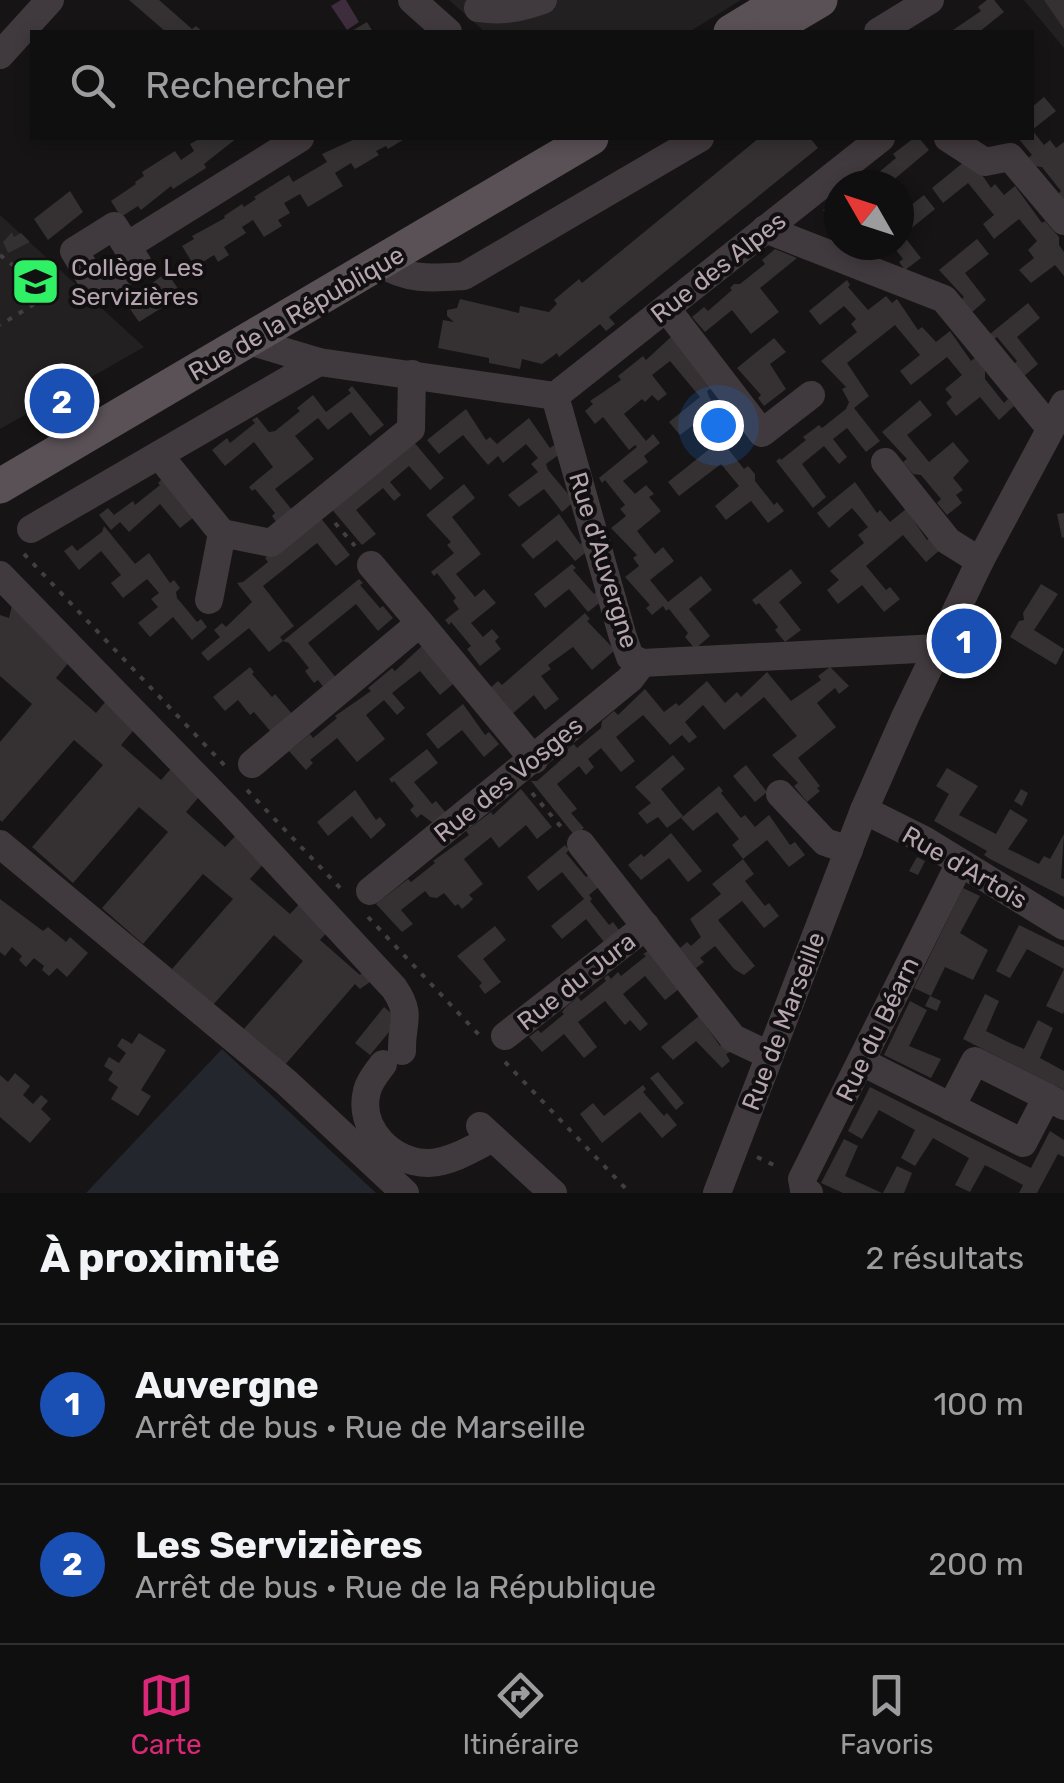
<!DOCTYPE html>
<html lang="fr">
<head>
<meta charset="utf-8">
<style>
  :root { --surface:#100f0f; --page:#191818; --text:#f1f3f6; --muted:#9c9c9e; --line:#302f2f; --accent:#db2777 }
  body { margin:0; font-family:Rubik,sans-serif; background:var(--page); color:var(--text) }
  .compass { position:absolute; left:824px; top:170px; width:90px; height:90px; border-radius:50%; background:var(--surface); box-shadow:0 5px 15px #0003; rotate:309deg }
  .you { position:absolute; left:718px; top:425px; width:35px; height:35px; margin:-25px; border:8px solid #fff; border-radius:50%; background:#1a73e8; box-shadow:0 0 0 15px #1a73e833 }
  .badge { display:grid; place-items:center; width:65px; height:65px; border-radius:50%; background:var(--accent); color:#fff; font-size:32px; font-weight:700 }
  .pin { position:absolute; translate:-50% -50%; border:5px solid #fff; box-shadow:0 2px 10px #0006 }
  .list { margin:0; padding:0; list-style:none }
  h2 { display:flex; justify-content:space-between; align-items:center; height:130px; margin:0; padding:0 40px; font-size:42px }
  h2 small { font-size:32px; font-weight:400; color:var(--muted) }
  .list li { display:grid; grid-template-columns:65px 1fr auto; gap:30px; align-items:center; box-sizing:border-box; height:160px; padding:0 40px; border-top:2px solid var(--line) }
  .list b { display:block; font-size:38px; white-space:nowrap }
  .list p { margin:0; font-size:32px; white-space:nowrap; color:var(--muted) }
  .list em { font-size:32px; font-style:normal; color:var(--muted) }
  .icon { flex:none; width:55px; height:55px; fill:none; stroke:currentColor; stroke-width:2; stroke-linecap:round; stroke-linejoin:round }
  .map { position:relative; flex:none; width:1064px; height:1193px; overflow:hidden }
  .search { position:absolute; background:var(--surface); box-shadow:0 5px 15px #0003; left:30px; right:30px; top:30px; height:110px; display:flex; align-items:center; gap:25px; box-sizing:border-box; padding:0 35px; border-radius:0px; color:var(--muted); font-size:38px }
  .sheet { height:450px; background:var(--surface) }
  nav { display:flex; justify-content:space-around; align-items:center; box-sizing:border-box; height:140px; border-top:2px solid var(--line); background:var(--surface); font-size:28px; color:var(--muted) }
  nav a { display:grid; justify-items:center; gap:5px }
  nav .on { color:var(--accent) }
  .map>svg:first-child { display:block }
  .built { fill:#232021 }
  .green { fill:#24262d }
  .water { fill:#3e2d3d }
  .building { fill:#353133 }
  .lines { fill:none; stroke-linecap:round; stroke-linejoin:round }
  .path { stroke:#443d41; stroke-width:4; stroke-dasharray:5 8; stroke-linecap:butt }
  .minor { stroke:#40393d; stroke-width:28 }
  .major { stroke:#5a5156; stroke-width:35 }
  .labels { text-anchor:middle; stroke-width:8; stroke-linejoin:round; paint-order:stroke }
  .poi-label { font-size:25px; fill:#b6a5b1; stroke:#110f0f; text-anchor:start }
  .street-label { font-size:25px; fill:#b6a5b1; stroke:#110f0f }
</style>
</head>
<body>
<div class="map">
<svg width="1064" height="1193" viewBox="0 0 1064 1193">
  <rect width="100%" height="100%" fill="#161414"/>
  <g class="built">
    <path d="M449 0H741L689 32H485Z"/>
    <path d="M1024 0H1064V48Z"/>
    <path d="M0 215 144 347 0 429Z"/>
  </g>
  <path class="green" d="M222 1049 376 1193H86Z"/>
  <path class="water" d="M341 0H346L359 22 347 30 331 6Z"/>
  <g class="building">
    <path d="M129 0H159L192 29 196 26 203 32H166Z"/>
    <path d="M987 0H994L1004 12 979 32H950L981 11 978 7Z"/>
    <path d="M1044 0H1064V29Z"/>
    <path d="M367 22 373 32H350Z"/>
    <path d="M1044 97 1056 111 1032 130 1044 145 1050 140 1056 148 1064 142V202L1058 194 1061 191 1042 167 1034 166 1028 158 1032 155 1018 138H1032V107Z"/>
    <path d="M201 138H237L204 164 206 168 173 189 171 186 141 210 138 206 121 217 111 201 136 184 135 182 144 176 142 172 175 151 181 160 194 151 190 144Z"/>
    <path d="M357 138H406L388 149 386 146 376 151 379 155 355 169 351 163 335 173 343 186 308 207 300 194 284 203 290 213 278 220 282 226 264 237 253 220 242 227 246 233 224 247 229 255 218 262 214 255 195 267 182 246 194 239 192 236 225 218 224 216 242 204 244 207 256 199 254 197 289 175 293 182 327 162 322 154Z"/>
    <path d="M759 138H810L818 148 609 317 615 324 606 331 600 324 559 357 557 353 542 364 522 359 520 369 489 363V358L438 348 443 320 454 322 447 316V310L457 308 460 299 519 313 520 306 549 312 557 304 554 300 579 279 582 283Z"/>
    <path d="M914 138H919L929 150 891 182 893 185H863L861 183 870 176 872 178 896 158 893 154Z"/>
    <path d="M970 157 991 188 995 184 1004 195 1015 186 1042 223 1045 221 1059 237V245L1064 252V276L1055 265 1031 283 1019 270 1034 258 1028 250 1037 241 1019 219 994 239 983 224 994 215 968 183 943 203 932 188Z"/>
    <path d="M70 191 83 212 48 240 34 219Z"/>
    <path d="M899 192 910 206 924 195 935 209 903 235 921 258 905 270 899 262 903 259 892 245H899Z"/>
    <path d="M836 200 839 204V224L835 226 823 210Z"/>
    <path d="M12 232 14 237 21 233 30 242 8 253 3 242Z"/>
    <path d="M977 239 989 254 965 273 986 300 971 313 961 300 964 297 939 270Z"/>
    <path d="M775 249 797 258 760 288 779 312 751 334 732 310 705 332 692 317 704 307 708 311 732 290 730 288 734 284H740L765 264 762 260Z"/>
    <path d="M167 272 182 295 139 322 126 303Z"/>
    <path d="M847 280 850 285 848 287 868 310 886 296 892 303 897 299 918 330 922 327 936 342 950 331 971 361 975 358 985 370V379L1004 403 1008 399 1014 406 999 420 980 397 956 416 946 403 952 397 945 389 962 375 947 357 911 385 900 371 920 355 895 325 847 363 869 396 854 408 880 441 866 452 847 428 833 439 847 457 839 464 824 446 802 464 826 497 813 508 776 461 780 458 781 460 806 440 803 437 819 425 822 428 846 409 849 402 842 389 846 387 821 361 857 332 851 324 856 319 844 306 820 325 809 311Z"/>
    <path d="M1028 303 1040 318 1017 337 1038 364 1023 377 1013 365 1017 361 997 337 994 339 990 334Z"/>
    <path d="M673 335 714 386 707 391 709 397 728 421 732 418 738 426 723 438 725 445 744 469 748 466 755 474V481L774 505 777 502 784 511 768 523 751 501 726 520 715 506 739 486 721 464 679 496 668 482 712 447 705 439 716 430 704 417 680 435 669 422 700 397 670 361 652 375 667 394 658 401 652 395 645 402 642 399 624 414 646 441 653 434 660 443 644 456 648 462 623 481 635 494 646 485 654 494 649 497 661 511 637 531 655 554 663 547 674 561 650 580 668 602 701 576 712 590 689 609 710 636 695 649 685 637 688 633 669 609 666 611 663 606 652 615 646 608 650 605 625 577 639 566 633 558 637 555 611 528 626 516 620 509 625 505 605 480 602 483 599 478 637 447 635 445 629 450 603 417 595 424 585 411 593 404 590 401 621 380 618 376 643 356 646 360Z"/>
    <path d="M774 338 786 352 770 364 786 389 764 406 758 398 761 395 737 368Z"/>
    <path d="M352 386 384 425 370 436 351 412 328 430 318 418 295 436 314 459 275 489 297 516 281 529 272 516 275 513 255 489 252 491 249 487 273 467 254 442 225 466 212 450 227 438 230 443 255 423 252 420 257 417 269 432 275 431 300 411 297 408 313 395 326 412 351 393 348 390Z"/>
    <path d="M920 400 932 415 907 435 929 462 953 442 969 461 953 478 963 490 956 495 962 503 947 515 937 503 941 499 921 475 913 474 903 462 907 459 882 432Z"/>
    <path d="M466 409 486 440 490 437 497 444 529 418 550 448 554 445 561 453 546 464 548 470 568 494 571 492 577 499 562 512 544 489 519 507 508 495 538 472 531 464 538 458 526 444 503 463 498 456 488 465 463 435 439 454 427 440Z"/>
    <path d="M413 441 444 478 430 490 409 466 390 482 401 495 394 501 383 488 356 510 376 534 362 545 330 507Z"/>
    <path d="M162 479 194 517 180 528 160 504 129 532 120 522 111 530 99 515 108 508 114 515 133 501 135 505 160 485 158 483Z"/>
    <path d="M855 482 877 513 880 510 890 522 906 509 927 540 931 537 941 549 926 562 903 535 866 566 886 590 890 587 900 599 884 612 862 585 838 604 827 590 839 580 830 571 864 543 858 535 868 527 852 508 829 528 817 513Z"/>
    <path d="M464 484 475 498 452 517 481 554 456 574 475 597 484 589 496 603 471 623 483 637 492 629 499 637 495 641 501 649 480 666 467 649 471 646 451 622 449 625 445 620 459 609 453 601 456 598 437 573 434 576 431 572 454 553 447 545 451 542 426 515Z"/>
    <path d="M1064 513V537L1062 538 1057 514Z"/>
    <path d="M559 514 580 544 584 541 590 549 575 561 557 540 533 559 521 545Z"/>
    <path d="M320 517 350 555 336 566 317 543 263 586 294 626 280 637 283 641 269 652 249 628 208 661 201 653 220 637 214 630 222 623 226 627 252 602 237 583 243 582 268 562 265 558Z"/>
    <path d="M104 526 135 564 149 553 170 583 174 580 180 588 176 592 177 598 197 622 201 619 207 627 192 640 173 617 150 637 138 623 158 607 151 599 159 593 147 579 123 598 111 583 121 575 101 551 79 570 64 551 72 545 77 551 102 532Z"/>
    <path d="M572 564 576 568 573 570 594 594 597 591 603 600 588 612 569 589 545 608 534 594Z"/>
    <path d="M791 569 802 583 779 602 801 630 785 642 775 630 778 627 759 603 756 605 752 600Z"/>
    <path d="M359 579 363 583 360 585 380 608 383 606 393 618 378 631 356 604 308 643 337 679 325 689 318 680 314 683 305 671 309 668 289 643 283 641Z"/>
    <path d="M1041 584 1058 594 1034 630 1064 649 1056 665 1010 637 1019 621 1024 620 1023 613Z"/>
    <path d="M15 593 74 656 56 678 96 713 111 695 139 724 121 745 161 780 176 763 203 792 186 812 225 847 240 831 267 860 250 879 290 914 304 899 331 928 320 940 360 975 368 967 377 977 360 989 355 984 284 1066 243 1030 303 961 274 935 213 1005 172 969 233 899 203 874 143 944 102 908 168 832 139 807 73 883 32 847 103 765 74 740 2 822 0 820V742L32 704 0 676V615L9 618Z"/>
    <path d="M585 613 590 619 587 621 615 650 592 670 573 647 548 665 551 669 541 676 559 699 545 710 534 695 511 715 490 688 498 681 502 685Z"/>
    <path d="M422 646 453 684 440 695 420 671 392 693 405 708 397 715 384 700 366 715 385 739 357 762 337 738 310 760 313 763 306 770 289 751 310 734 313 738 337 718 335 716 371 691 368 688 392 668 395 671Z"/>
    <path d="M250 667 254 672 252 674 272 697 275 694 293 715 271 732 254 712 250 715 238 700 225 711 213 697Z"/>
    <path d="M830 667 849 686 839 694 835 688 817 703 836 727 798 758 820 786 817 788 820 791 807 802 794 786 798 783 772 755 797 736 764 697 724 730 703 705 685 722 697 737 689 743 682 735 670 745 643 715 616 737 635 761 621 772 601 748 588 759 594 767 586 775 579 766 557 784 577 809 571 813 584 828 575 836 531 781H537L561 760 558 756 574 744 577 748 601 728 602 721 614 711 618 715 645 689 664 712 676 703 679 706 707 681 725 703 737 692 741 697 767 672 791 701 821 680 818 676Z"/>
    <path d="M463 704 485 735 489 732 499 744 484 757 462 730 438 749 426 734Z"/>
    <path d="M427 749 438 763 414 782 432 804 436 801 446 813 433 823 421 814 417 818 410 810 414 806 394 781 392 783 389 779Z"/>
    <path d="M673 755 685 769 661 789 683 816 667 828 658 817 647 824 638 813 651 803 635 787Z"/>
    <path d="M746 765 767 792 755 802 733 776Z"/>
    <path d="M947 768 978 786 959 815 996 834 1010 809 1028 820 1008 849 1039 864 1044 856 1050 859 1064 834 1061 878 1064 879V897L990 859 984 855 987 851 934 821 949 794 936 786Z"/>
    <path d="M719 786 723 791 721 793 741 818 745 815 755 827 769 815 790 845 795 842 805 855 789 867 767 840 743 859 732 845 739 839 717 812 693 831 681 818Z"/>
    <path d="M521 789 552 827 537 839 526 825 499 848 491 837 464 859 483 884 469 895 473 899 469 903 462 909 458 904 455 906 444 893 437 898 430 897 425 891 401 910 413 924 402 932 376 904 408 879 411 882 435 863 433 861 469 835 466 831 491 812 493 815Z"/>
    <path d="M1021 789 1028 793 1022 806 1014 801Z"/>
    <path d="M355 790 376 820 380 817 386 825 371 839 352 816 328 836 317 822Z"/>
    <path d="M671 833 702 871 688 882 669 858 641 880 628 865 641 854 644 857Z"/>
    <path d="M565 845 569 850 566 853 586 877 590 874 600 886 589 895 592 899 590 901 609 925 613 922 619 930 604 942 586 919 562 939 551 926 584 899 562 872 538 891 527 877Z"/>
    <path d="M917 857 925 861 918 875 909 871Z"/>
    <path d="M743 859 754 874 745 881 765 906 769 903 779 916 764 928 742 901 718 920 755 966 744 975 734 969 715 946 700 958 704 962 696 968 680 948 687 942 691 946 701 937 690 919 721 894 712 884Z"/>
    <path d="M963 888 980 896 960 933 988 950 973 980 945 967 931 996 914 988Z"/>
    <path d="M0 899 43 931 48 927 66 942 70 937 88 953 67 977 57 968 49 976 42 970 44 966 34 958 26 967 19 960 22 956 12 947 5 956 0 952Z"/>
    <path d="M1019 925 1064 947V969L1027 949 1010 978 996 971Z"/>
    <path d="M495 926 506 940 483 959 501 982 485 994 479 986 482 983 457 956Z"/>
    <path d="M648 951 679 989 665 1000 645 976 623 994 648 1024 640 1031 630 1020 625 1025 605 1001 578 1022 597 1047 584 1058 564 1034 542 1052 529 1037 538 1030 541 1033 564 1014 562 1012 566 1007 578 997 581 1001 606 981 604 978 608 975 611 979 618 972 621 976 646 956 643 954Z"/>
    <path d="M1064 969V1011L1063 1014 1046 1006Z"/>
    <path d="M985 994 999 1001 986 1031 1008 1042 1024 1049 1038 1020 1053 1028 1040 1058 1064 1071V1090L963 1039Z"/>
    <path d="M930 996 941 1001 937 1011 925 1006Z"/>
    <path d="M910 1001 927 1010 909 1046 941 1059 931 1078 884 1055Z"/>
    <path d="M384 1007 399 1020 370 1055 355 1043Z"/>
    <path d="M699 1016 720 1046 723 1044 730 1052 726 1054 730 1061 722 1068 696 1041 673 1060 661 1047Z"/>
    <path d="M139 1033 166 1050 141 1090 151 1096 138 1116 111 1099 118 1087 108 1080 113 1072 104 1066 109 1057 119 1063 126 1053 117 1046 122 1038 132 1044Z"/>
    <path d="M658 1072 684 1103 676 1110 650 1078Z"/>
    <path d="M15 1073 30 1086 23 1095 33 1104 41 1095 48 1101 41 1109 51 1119 30 1143 0 1117V1075L8 1082Z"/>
    <path d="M643 1085 646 1089 643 1092 664 1116 667 1113 677 1125 662 1138 640 1112 602 1143 580 1114 593 1103 604 1116Z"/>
    <path d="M870 1087 1031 1168 1050 1131 1064 1140V1157L1058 1154 1037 1193H1019L1023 1185 985 1165 970 1192 955 1185 969 1158 933 1138 915 1166 901 1158 915 1130 879 1110 862 1139 848 1131Z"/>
    <path d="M844 1139 858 1146 845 1176 882 1193H843L821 1183Z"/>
    <path d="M897 1166 912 1173 904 1193H883Z"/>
  </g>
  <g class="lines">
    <g class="path">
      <path d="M0 255C16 268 38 281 36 303L0 325"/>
      <path d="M335 523 355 546"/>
      <path d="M24 554 227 768"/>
      <path d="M247 790 344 892"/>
      <path d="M532 793 562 828"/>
      <path d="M368 917 481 1037"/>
      <path d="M505 1062 630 1193"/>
      <path d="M757 1157 780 1168"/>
    </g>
    <g class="minor">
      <path d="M412 0 448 32"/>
      <path d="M478 8C502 12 520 8 543 0"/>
      <path d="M878 32 930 0"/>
      <path d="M0 55 50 0"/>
      <path d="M948 138 985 162 1010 157 1064 221"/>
      <path d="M114 226 138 264 97 289 74 251Z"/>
      <path d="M765 229 944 299 1050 428"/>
      <path d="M127 246 300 138"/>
      <path d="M381 263C408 281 434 278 464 276L700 138"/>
      <path d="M666 308 762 433 811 395"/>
      <path d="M249 341 319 362 555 396 622 634 630 657 642 663 938 648"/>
      <path d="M555 396 881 138"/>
      <path d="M159 455 222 533"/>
      <path d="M885 462 948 541 980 561"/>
      <path d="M31 529 319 362"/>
      <path d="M371 565 420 623"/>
      <path d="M0 575 231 812 394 988C413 1016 401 1022 402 1051"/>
      <path d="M209 600 222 533 271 543 411 429 412 374"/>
      <path d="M252 764 420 623 534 760"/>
      <path d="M780 794 825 842 849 850"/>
      <path d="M864 810 924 840 1064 926"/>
      <path d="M0 844 286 1082 405 1193"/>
      <path d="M581 844 733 1038 769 1055"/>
      <path d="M370 891 630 679 642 663"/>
      <path d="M505 1036 646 926"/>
      <path d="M862 1062 1023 1143 1047 1097 1064 1106"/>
      <path d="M383 1064C377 1072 369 1082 367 1091 357 1129 393 1164 429 1163 451 1162 474 1148 493 1138"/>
      <path d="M951 1107 975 1061 1047 1097"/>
      <path d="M480 1126 553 1193"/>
      <path d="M717 1193 864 810 906 715 980 561 1064 404"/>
      <path d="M809 1193 804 1190 802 1179 960 863"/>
    </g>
    <g class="major">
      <path d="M731 32 782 1"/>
      <path d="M766 32 820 0"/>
      <path d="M0 486 591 138"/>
    </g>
  </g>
  <defs>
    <symbol id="school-square" viewBox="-11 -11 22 22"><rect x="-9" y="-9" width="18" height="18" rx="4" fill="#30f166" stroke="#110f0f"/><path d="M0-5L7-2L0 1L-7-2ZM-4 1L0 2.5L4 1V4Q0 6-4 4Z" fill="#111"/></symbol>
  </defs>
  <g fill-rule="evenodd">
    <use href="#school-square" x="8" y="254" width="55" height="55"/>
  </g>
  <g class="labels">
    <g class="poi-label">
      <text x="71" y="276">Collège Les<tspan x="71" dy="29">Servizières</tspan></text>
    </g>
    <g class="street-label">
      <text transform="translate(718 267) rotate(-38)" y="9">Rue des Alpes</text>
      <text transform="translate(296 313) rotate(-30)" y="9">Rue de la République</text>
      <text transform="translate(604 560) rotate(73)" y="9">Rue d'Auvergne</text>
      <text transform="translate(508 779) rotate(-39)" y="9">Rue des Vosges</text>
      <text transform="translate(965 867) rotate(30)" y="9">Rue d'Artois</text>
      <text transform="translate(576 981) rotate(-38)" y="9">Rue du Jura</text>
      <text transform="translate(783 1021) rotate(-69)" y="9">Rue de Marseille</text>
      <text transform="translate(877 1029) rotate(-64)" y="9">Rue du Béarn</text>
    </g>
  </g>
</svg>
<svg class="compass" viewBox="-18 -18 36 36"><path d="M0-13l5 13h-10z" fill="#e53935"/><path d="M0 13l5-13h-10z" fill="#9c9c9e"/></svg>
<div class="you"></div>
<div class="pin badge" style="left:964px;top:641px;background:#1a4fb4">1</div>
<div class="pin badge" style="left:62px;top:401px;background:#1a4fb4">2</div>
<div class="search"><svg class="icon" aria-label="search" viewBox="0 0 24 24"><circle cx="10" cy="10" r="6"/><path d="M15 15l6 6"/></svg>Rechercher</div>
</div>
<section class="sheet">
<h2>À proximité<small>2 résultats</small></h2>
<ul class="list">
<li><span class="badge" style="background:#1a4fb4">1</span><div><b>Auvergne</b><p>Arrêt de bus · Rue de Marseille</p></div><em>100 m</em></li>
<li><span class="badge" style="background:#1a4fb4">2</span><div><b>Les Servizières</b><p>Arrêt de bus · Rue de la République</p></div><em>200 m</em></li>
</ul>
</section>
<nav>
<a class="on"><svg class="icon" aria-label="map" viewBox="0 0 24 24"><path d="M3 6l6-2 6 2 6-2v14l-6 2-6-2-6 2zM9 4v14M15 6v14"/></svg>Carte</a>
<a><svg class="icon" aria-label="directions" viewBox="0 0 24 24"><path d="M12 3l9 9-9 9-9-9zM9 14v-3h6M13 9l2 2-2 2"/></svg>Itinéraire</a>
<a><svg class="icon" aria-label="saved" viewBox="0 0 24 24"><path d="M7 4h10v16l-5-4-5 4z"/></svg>Favoris</a>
</nav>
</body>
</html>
